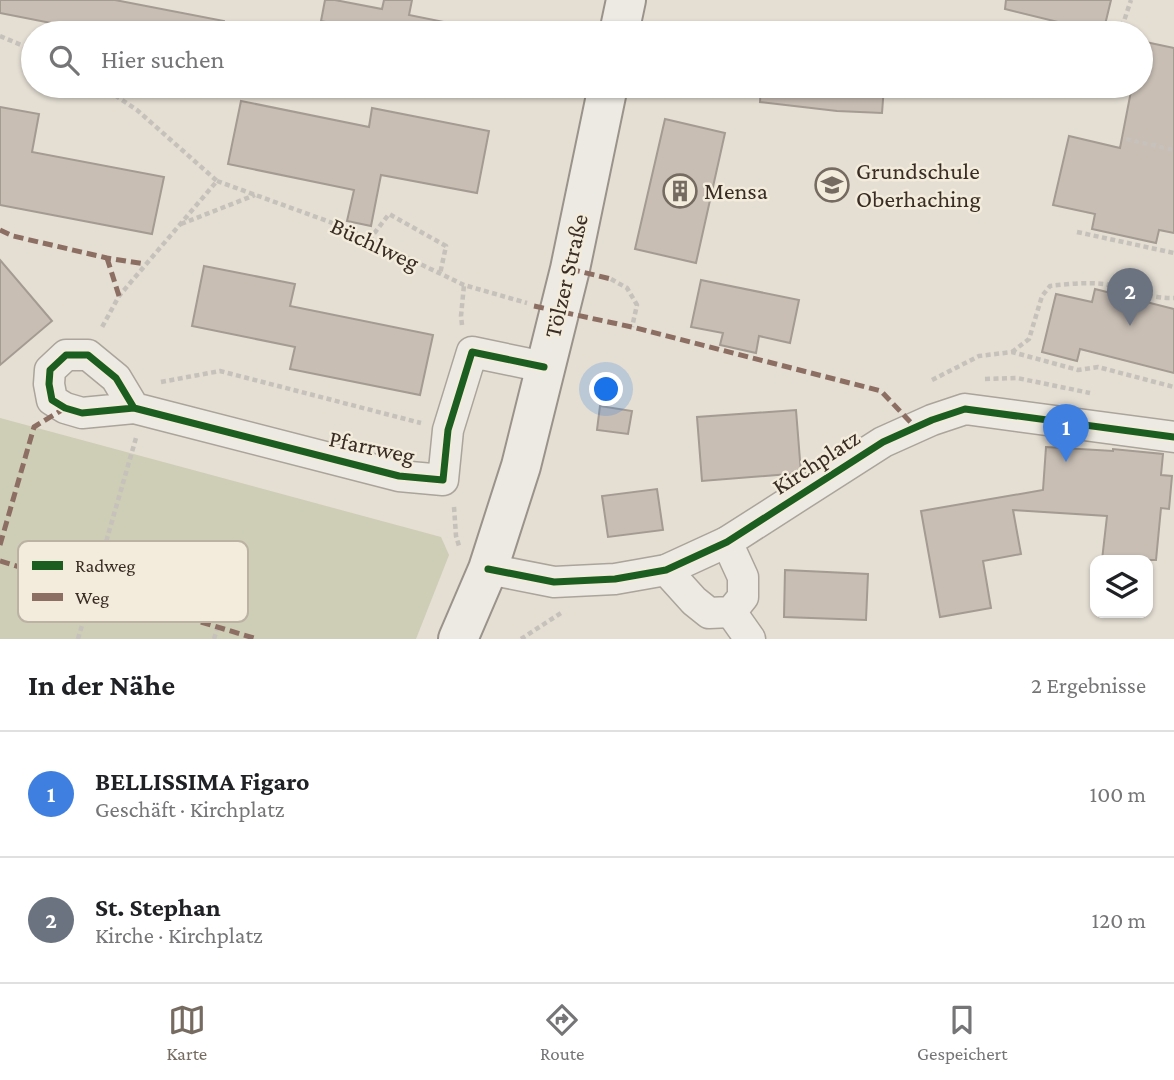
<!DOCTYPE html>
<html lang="de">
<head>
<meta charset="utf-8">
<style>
  :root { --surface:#fff; --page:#f2f2f2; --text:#202124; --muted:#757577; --line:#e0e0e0; --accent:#756b61 }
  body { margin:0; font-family:"Crimson Pro",serif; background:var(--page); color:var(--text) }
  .controls { position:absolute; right:21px; bottom:21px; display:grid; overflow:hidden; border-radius:14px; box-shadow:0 2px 5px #0004 }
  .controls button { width:63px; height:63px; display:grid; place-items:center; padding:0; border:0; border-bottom:2px solid var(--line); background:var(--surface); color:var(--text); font:35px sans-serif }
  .you { position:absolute; left:607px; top:390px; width:24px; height:24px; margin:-18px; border:5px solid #fff; border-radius:50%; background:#1a73e8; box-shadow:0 0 0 10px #1a73e833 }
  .badge { display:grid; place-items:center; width:46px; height:46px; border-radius:50%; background:var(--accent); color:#fff; font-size:23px; font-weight:700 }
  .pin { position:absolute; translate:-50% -58px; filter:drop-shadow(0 2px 4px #0008) }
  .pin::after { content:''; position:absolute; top:37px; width:24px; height:21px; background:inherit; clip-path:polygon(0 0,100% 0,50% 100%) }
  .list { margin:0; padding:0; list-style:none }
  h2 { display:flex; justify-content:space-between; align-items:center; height:91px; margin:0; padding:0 28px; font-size:30px }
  h2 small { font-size:23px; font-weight:400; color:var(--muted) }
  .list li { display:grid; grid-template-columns:46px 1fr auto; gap:21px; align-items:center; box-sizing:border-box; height:126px; padding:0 28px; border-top:2px solid var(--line) }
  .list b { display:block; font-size:26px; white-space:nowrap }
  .list p { margin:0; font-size:23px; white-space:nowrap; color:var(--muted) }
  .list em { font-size:23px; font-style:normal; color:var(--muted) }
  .icon { flex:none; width:38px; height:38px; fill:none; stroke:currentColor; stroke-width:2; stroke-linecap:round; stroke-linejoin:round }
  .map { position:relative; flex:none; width:1174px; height:639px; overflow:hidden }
  .search { position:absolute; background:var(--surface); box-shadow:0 2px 5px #0004; left:21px; right:21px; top:21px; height:77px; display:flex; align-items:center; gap:18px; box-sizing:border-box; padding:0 24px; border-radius:38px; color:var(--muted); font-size:26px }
  .sheet { height:343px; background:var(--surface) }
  nav { display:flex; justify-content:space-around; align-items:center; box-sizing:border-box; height:98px; border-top:2px solid var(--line); background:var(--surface); font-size:19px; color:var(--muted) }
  nav a { display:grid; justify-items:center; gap:4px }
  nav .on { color:var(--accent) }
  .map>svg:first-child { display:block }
  .cemetery { fill:#cecdb6 }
  .building { fill:#c8beb4; stroke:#a49b92; stroke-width:2 }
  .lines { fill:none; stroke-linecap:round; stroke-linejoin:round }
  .street-casing { stroke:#aaa49b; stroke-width:33 }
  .secondary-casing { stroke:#9a938b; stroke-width:42 }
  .path { stroke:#c6c1ba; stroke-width:4.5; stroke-dasharray:5 3.5; stroke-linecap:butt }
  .street { stroke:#edeae3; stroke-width:30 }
  .secondary { stroke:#edeae3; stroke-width:38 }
  .quiet { stroke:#8d6e63; stroke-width:5; stroke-dasharray:10 5; stroke-linecap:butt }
  .cycleway-casing { stroke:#f3ebdb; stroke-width:11 }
  .cycleway { stroke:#1b5e20; stroke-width:7 }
  .labels { text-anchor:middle; stroke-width:5; stroke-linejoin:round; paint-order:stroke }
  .poi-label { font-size:24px; fill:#392d23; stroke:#f3ebdb; text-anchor:start }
  .street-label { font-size:24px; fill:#392d23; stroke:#f3ebdb }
  .key { fill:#f3ebdb; stroke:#bbb2a4; stroke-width:2 }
  .key-label { font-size:19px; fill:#392d23 }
</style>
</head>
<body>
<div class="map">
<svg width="1174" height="639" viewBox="0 0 1174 639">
  <rect width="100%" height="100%" fill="#e4ded3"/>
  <path class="cemetery" d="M0 418 441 537 449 555 416 639H0Z"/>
  <g class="building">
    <path d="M0 0H115L224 21 223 33H102L0 13Z"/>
    <path d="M325 0H335L382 9 384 0H412L409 15 444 22 443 33H353L354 28 321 21Z"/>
    <path d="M1006 0H1111L1103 33 1005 9Z"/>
    <path d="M1141 41 1174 48V233L1159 230 1156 243 1092 229 1095 214 1053 205 1069 136 1120 148 1132 86H1141Z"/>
    <path d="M761 86H884L882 113 837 111 760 102Z"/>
    <path d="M241 101 369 127 372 108 489 131 477 193 381 175 371 226 347 221 354 190 228 164Z"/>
    <path d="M0 107 39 114 32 152 164 177 152 234 0 205Z"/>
    <path d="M665 119 725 133 696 263 635 249Z"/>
    <path d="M0 260 52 321 0 365Z"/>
    <path d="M204 266 295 284 290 306 433 335 420 395 290 369 295 347 192 326Z"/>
    <path d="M701 280 799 300 790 343 759 336 756 353 720 345 723 333 691 327Z"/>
    <path d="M1095 289 1174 309V373L1080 349 1077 361 1042 352 1056 294 1092 302Z"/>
    <path d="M600 406 632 411 628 434 597 430Z"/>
    <path d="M796 410 801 473 702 481 697 417Z"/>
    <path d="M1046 447 1113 451V449L1163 454 1161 475 1172 476 1169 509 1161 508 1156 560H1102L1107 516 1013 510 1021 554 983 561 991 608 940 617 921 511 1043 490Z"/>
    <path d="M657 489 663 530 608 537 602 496Z"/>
    <path d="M785 570 868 574 866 620 784 617Z"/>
  </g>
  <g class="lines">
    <defs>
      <g id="street">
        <path d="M134 408 116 378 88 355H66L50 370 49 384 52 400 65 408 82 413 134 408 399 476 443 480 448 430 472 352 544 367"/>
        <path d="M488 569 554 582 615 579 666 570 727 542 883 442 932 420 965 409 1174 437"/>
        <path d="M666 570 694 601 709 613 731 612 743 597V577L727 542"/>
        <path d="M731 612 750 639"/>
      </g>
      <g id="secondary">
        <path d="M619 33 626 0"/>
        <path d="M458 639 488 569 521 466 570 269 608 86"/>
      </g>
    </defs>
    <use href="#street" class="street-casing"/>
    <use href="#secondary" class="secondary-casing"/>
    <g class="path">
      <path d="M1050 25 1086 33"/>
      <path d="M1115 33 1124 21 1131 0"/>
      <path d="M0 36 33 50"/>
      <path d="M101 86 137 110 217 181 119 296 101 329"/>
      <path d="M1126 139 1174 150"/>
      <path d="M217 181 341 226 464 285 527 303"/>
      <path d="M181 224 255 195"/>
      <path d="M1077 232 1174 253"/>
      <path d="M369 240 389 214 446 246 440 274"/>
      <path d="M611 279 627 288 637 305 632 327"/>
      <path d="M462 325 461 316 464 285"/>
      <path d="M1012 352 1029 339 1042 296 1050 286C1067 284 1087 282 1104 284 1128 288 1150 299 1174 298"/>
      <path d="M985 379 1017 378 1090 393"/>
      <path d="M932 380 979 356 1012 352 1078 370 1098 367 1174 387"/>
      <path d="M161 382 220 371 421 423"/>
      <path d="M454 507 456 536 459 546"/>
      <path d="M78 639 136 438"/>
      <path d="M214 639 218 626"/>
      <path d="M521 639 561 613"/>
    </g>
    <use href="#street" class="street"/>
    <use href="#secondary" class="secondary"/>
    <g class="quiet">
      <path d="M0 230 13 236 107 258 145 264"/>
      <path d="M107 258 119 296"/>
      <path d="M570 269 611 279"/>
      <path d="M534 306 632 327 881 391 916 428"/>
      <path d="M0 545 34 427 65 408"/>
      <path d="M0 561 257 639"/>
    </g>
    <defs>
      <g id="cycleway">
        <path d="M134 408 116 378 88 355H66L50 370 49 384 52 400 65 408 82 413 134 408 399 476 443 480 448 430 472 352 544 367"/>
        <path d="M488 569 554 582 615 579 666 570 727 542 883 442 932 420 965 409 1174 437"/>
      </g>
    </defs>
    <use href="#cycleway" class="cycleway-casing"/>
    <use href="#cycleway" class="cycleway"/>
  </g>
  <defs>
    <symbol id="school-ring" viewBox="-11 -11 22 22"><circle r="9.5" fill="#f3ebdb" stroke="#756b61" stroke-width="1.5"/><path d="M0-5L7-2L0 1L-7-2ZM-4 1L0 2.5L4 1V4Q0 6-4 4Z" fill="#756b61"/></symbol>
    <symbol id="building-ring" viewBox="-11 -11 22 22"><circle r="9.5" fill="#f3ebdb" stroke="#756b61" stroke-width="1.5"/><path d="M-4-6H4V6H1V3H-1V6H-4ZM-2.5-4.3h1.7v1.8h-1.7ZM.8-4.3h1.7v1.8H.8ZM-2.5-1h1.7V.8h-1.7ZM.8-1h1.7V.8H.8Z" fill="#756b61"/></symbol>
  </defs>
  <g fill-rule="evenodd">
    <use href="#school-ring" x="813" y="166" width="38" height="38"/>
    <use href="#building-ring" x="661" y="172" width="38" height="38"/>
  </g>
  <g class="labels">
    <g class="poi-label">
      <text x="856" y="179">Grundschule<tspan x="856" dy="28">Oberhaching</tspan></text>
      <text x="704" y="199">Mensa</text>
    </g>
    <g class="street-label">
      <text transform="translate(375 244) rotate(25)" y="8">Büchlweg</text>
      <text transform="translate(566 276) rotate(-77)" y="8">Tölzer Straße</text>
      <text transform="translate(372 447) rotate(12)" y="8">Pfarrweg</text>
      <text transform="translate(816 462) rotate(-33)" y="8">Kirchplatz</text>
    </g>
  </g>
  <rect x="18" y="541" width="230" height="81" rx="10" class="key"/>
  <rect x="32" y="561" width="31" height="9" fill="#1b5e20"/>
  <rect x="32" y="593" width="31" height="8" fill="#8d6e63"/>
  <g class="key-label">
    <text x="75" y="572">Radweg</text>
    <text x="75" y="604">Weg</text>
  </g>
</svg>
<div class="controls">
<button><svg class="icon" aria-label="layers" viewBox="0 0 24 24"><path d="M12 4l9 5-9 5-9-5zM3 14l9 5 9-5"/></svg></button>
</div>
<div class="you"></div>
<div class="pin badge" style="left:1066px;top:462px;background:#3f7fe0">1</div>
<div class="pin badge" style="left:1130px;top:326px;background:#6b7280">2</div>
<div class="search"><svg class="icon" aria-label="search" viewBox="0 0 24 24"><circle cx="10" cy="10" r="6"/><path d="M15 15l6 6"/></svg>Hier suchen</div>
</div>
<section class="sheet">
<h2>In der Nähe<small>2 Ergebnisse</small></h2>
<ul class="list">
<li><span class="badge" style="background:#3f7fe0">1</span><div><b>BELLISSIMA Figaro</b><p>Geschäft · Kirchplatz</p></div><em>100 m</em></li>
<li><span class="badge" style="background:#6b7280">2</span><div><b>St. Stephan</b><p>Kirche · Kirchplatz</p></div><em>120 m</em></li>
</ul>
</section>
<nav>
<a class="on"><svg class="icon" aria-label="map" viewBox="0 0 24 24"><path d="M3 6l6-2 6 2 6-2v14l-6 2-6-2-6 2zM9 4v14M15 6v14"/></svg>Karte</a>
<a><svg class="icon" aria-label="directions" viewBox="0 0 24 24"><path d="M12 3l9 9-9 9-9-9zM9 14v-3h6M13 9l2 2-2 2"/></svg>Route</a>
<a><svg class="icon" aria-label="saved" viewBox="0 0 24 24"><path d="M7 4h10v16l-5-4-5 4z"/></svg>Gespeichert</a>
</nav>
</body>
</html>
